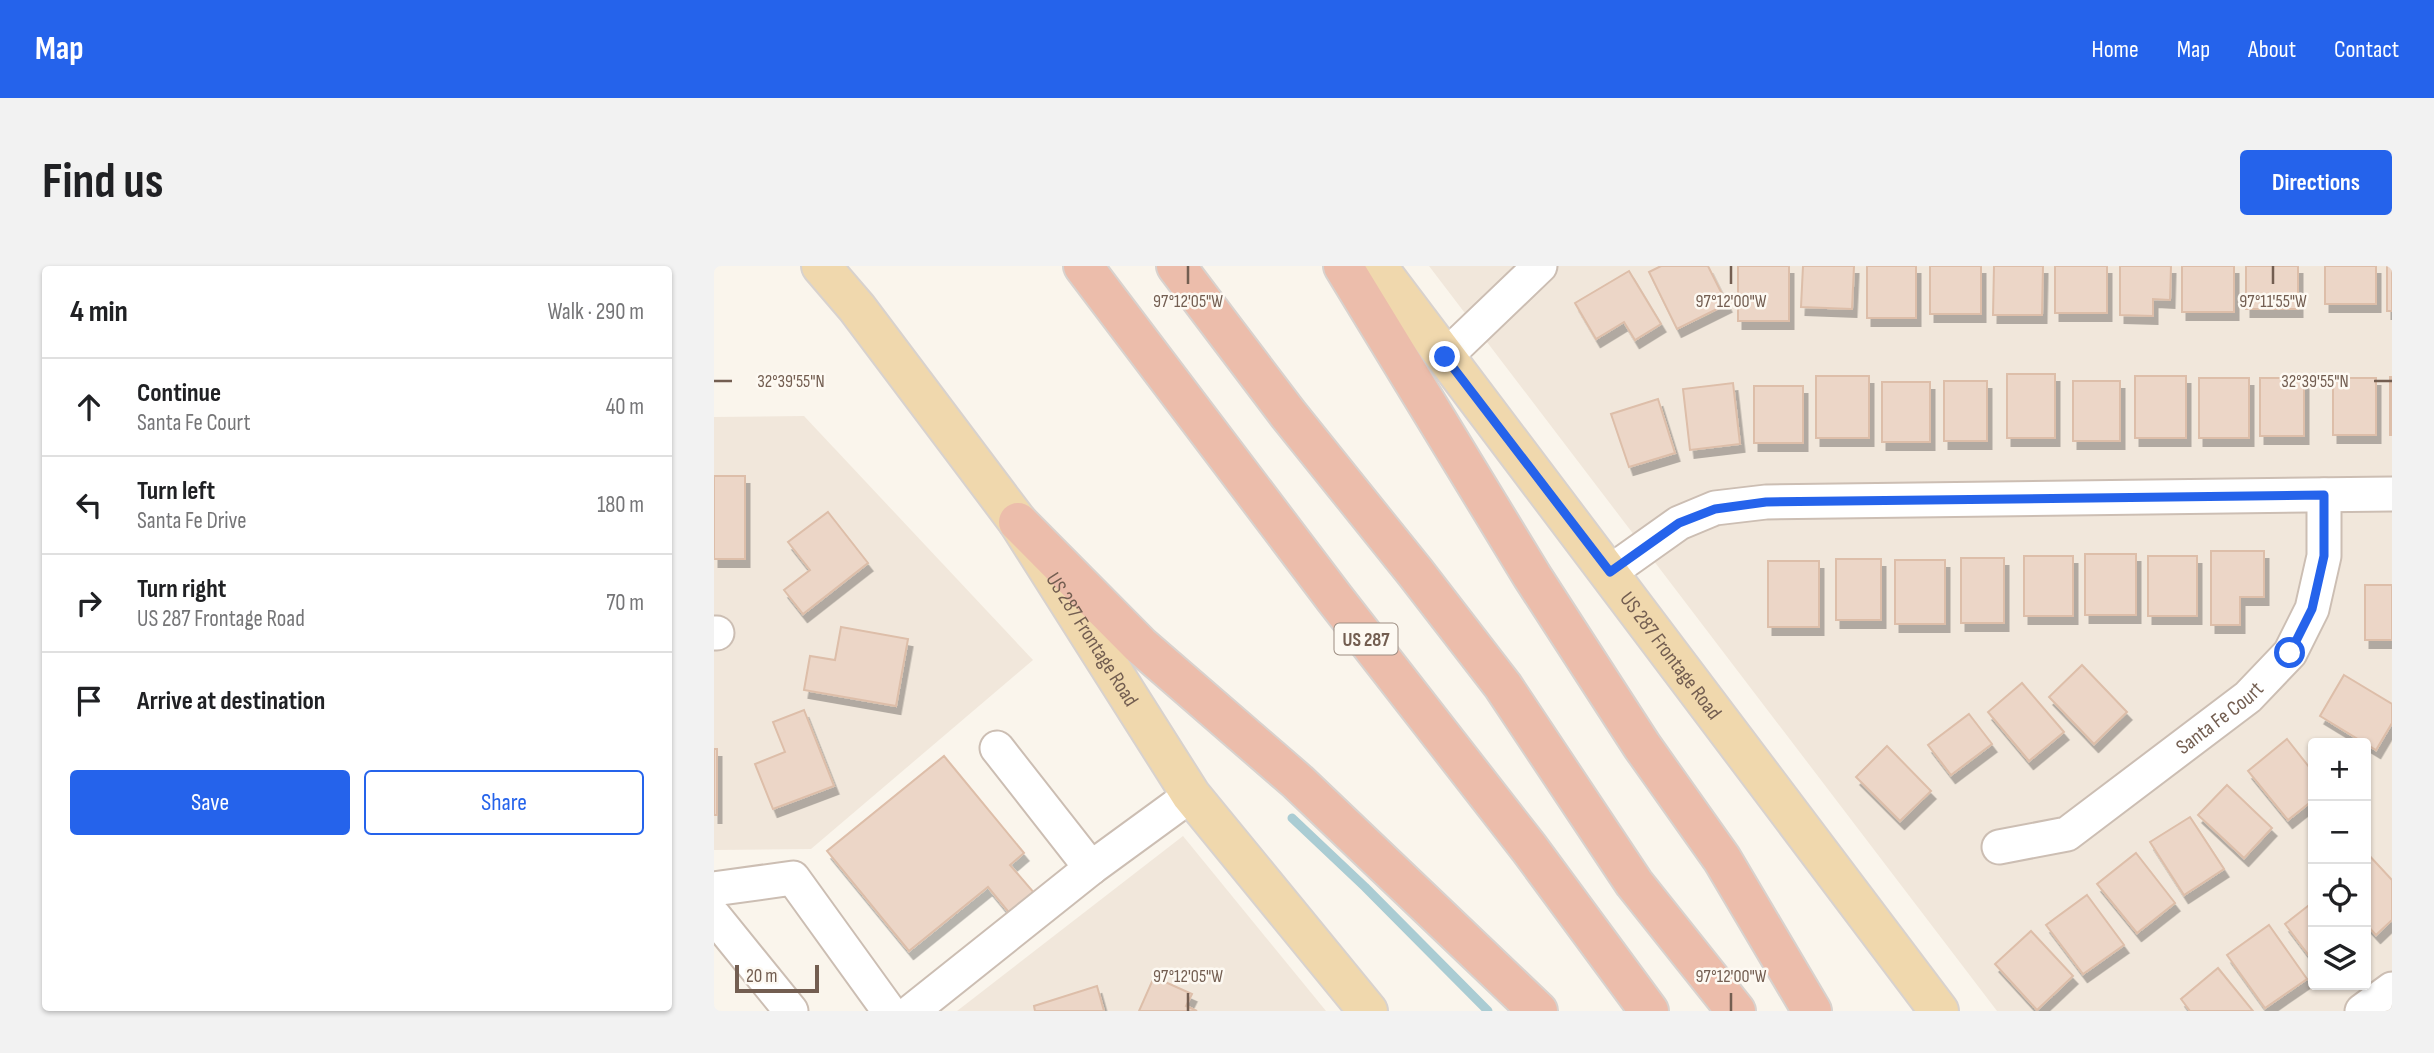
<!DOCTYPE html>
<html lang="en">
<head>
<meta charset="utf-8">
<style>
  :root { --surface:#fff; --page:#f2f2f2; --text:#202124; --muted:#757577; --line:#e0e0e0; --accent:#2563eb }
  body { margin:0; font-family:"Sofia Sans Condensed",sans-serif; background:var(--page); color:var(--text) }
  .controls { position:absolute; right:21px; bottom:21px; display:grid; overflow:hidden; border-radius:7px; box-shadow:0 2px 5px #0004 }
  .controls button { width:63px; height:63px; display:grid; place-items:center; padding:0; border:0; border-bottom:2px solid var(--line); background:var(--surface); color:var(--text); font:35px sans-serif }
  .scale { position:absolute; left:21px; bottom:18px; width:84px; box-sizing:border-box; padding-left:7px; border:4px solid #735e51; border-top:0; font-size:19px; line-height:24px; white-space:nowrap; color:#735e51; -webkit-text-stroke:5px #fdf9f2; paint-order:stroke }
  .stop { position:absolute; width:21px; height:21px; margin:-16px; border:5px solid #2563eb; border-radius:50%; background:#fff }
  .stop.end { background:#2563eb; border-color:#fff; box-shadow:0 2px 7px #0008 }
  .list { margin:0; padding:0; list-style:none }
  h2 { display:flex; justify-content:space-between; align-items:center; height:91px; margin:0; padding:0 28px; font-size:30px }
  h2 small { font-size:23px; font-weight:400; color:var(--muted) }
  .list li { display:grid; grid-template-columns:46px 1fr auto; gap:21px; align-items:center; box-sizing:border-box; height:98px; padding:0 28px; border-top:2px solid var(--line) }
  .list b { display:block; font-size:26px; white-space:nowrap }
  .list p { margin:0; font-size:23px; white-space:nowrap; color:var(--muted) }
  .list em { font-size:23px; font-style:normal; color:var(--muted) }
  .actions { display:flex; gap:14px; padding:21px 28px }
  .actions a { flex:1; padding:16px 0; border:2px solid var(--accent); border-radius:7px; text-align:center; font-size:24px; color:var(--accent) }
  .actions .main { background:var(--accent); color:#fff }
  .icon { flex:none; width:38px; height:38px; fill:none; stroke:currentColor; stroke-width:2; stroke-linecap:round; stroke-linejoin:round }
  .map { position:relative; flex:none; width:1678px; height:745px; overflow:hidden; border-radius:7px }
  header { display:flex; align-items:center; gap:42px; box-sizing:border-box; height:98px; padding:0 35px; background:var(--accent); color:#fff }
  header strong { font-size:33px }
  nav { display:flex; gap:38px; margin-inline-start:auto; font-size:24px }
  .intro { display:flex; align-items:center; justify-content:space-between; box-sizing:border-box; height:168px; padding:0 42px }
  h1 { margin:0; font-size:49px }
  .button { padding:18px 32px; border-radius:7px; background:var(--accent); color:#fff; font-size:24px; font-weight:700 }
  main { display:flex; gap:42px; padding:0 42px }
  aside { flex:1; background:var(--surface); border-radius:7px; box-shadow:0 2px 5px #0004 }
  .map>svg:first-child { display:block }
  .residential { fill:#f1e7db; fill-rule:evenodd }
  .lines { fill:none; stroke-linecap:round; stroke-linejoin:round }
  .stream { stroke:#aaccd3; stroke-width:9 }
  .building { fill:#ecd6c7; stroke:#ddbea9; stroke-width:2; filter:url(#shadow) }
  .minor-casing { stroke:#ccbeb3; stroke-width:37 }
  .major-casing { stroke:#d8d2ce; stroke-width:42 }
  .highway-casing { stroke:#d8d2ce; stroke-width:42 }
  .minor { stroke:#fff; stroke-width:33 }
  .major { stroke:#f0d8ad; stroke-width:38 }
  .highway { stroke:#ecbdab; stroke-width:38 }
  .route { stroke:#2563eb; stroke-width:9 }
  .ticks { fill:none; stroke:#735e51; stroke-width:2.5 }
  .labels { text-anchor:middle; stroke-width:5; stroke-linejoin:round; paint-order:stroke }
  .shield { fill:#fdf9f2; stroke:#9c8c81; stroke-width:2 }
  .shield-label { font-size:19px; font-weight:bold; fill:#735e51 }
  .street-label { font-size:21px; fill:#735e51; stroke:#fdf9f2 }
  .ticks-label { font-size:18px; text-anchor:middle; fill:#735e51; stroke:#fdf9f2; stroke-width:5; stroke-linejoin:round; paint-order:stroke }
</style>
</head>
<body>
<header>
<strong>Map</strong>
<nav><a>Home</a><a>Map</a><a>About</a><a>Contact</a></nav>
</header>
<div class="intro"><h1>Find us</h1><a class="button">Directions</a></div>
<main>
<aside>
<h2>4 min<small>Walk · 290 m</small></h2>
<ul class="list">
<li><svg class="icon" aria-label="ahead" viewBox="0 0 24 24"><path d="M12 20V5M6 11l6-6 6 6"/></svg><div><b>Continue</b><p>Santa Fe Court</p></div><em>40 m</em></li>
<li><svg class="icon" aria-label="left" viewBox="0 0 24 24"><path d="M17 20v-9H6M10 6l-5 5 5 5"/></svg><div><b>Turn left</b><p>Santa Fe Drive</p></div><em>180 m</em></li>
<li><svg class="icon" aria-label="right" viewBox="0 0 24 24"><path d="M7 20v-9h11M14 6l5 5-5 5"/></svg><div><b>Turn right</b><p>US 287 Frontage Road</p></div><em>70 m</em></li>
<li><svg class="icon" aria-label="arrive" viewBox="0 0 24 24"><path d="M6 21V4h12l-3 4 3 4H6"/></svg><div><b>Arrive at destination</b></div></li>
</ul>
<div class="actions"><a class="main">Save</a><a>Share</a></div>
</aside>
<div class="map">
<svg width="1678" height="745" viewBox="0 0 1678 745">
  <defs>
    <filter id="shadow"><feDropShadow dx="4.5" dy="8" stdDeviation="0" flood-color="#0004"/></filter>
  </defs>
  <rect width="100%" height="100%" fill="#faf5ec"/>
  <g class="residential">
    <path d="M715 0H1678V745H1283ZM1599 477H1652V719H1599Z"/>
    <path d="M90 150 319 394 97 583 0 584V151Z"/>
    <path d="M469 570 612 745H243Z"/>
  </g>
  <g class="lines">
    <path class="stream" d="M578 552 651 621 774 745"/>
  </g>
  <g class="building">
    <path d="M947 0H994L1013 38 963 63 935 6Z"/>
    <rect x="1024" y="0" width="51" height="55"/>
    <path d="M1089 0H1140L1138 43 1087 41Z"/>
    <rect x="1153" y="0" width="49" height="52"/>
    <rect x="1216" y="0" width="51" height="48"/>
    <path d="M1280 0H1329L1328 49H1279Z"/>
    <rect x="1341" y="0" width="52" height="47"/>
    <path d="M1406 0H1457L1456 34 1439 33V50L1406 49Z"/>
    <rect x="1468" y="0" width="52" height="46"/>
    <rect x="1532" y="0" width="52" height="43"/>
    <rect x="1611" y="0" width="51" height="38"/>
    <rect x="1673" y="0" width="5" height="45"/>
    <path d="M915 5 947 58 921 74 910 56 882 73 861 37Z"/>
    <rect x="1293" y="108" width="48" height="64"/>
    <rect x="1102" y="110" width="53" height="62"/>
    <rect x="1421" y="110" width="51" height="62"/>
    <rect x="1676" y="111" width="2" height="58"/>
    <rect x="1485" y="112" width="50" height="60"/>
    <rect x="1546" y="112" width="44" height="58"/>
    <rect x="1619" y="112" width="43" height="57"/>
    <rect x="1230" y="115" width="43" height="60"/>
    <rect x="1359" y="115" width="47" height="60"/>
    <rect x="1168" y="116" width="48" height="60"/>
    <path d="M1019 117 1026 178 976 184 969 123Z"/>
    <rect x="1040" y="120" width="49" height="57"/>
    <path d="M944 133 961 187 915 201 897 148Z"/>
    <rect x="0" y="210" width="31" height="83"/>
    <path d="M114 246 154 297 89 348 70 324 96 304 74 276Z"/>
    <path d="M1497 285H1550V331H1526V359H1497Z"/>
    <rect x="1371" y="288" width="51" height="61"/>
    <rect x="1310" y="290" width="49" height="60"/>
    <rect x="1434" y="290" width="49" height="60"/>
    <rect x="1247" y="292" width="43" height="65"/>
    <rect x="1122" y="293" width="45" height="61"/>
    <rect x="1181" y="294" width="50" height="64"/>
    <rect x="1054" y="295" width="51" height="66"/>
    <rect x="1651" y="319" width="27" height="55"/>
    <path d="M127 361 194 373 182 440 90 424 96 390 121 394Z"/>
    <path d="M1368 399 1413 446 1380 478 1335 431Z"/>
    <path d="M1630 409 1678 438V457L1662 484 1606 450Z"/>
    <path d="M1308 417 1350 466 1315 495 1274 446Z"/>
    <path d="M90 444 120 520 59 543 41 498 71 486 59 456Z"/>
    <path d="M1255 448 1278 478 1237 509 1214 479Z"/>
    <path d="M1573 473 1599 506V534L1574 554 1534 505Z"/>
    <path d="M1173 480 1217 525 1186 555 1142 511Z"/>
    <rect x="0" y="483" width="3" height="66"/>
    <path d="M230 490 310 587 296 599 322 629 297 649 274 621 195 685 113 585Z"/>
    <path d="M1513 519 1558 562 1530 592 1484 549Z"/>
    <path d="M1476 551 1510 603 1470 629 1436 576Z"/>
    <path d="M1652 586 1678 614V654L1662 669 1652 658Z"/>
    <path d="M1422 587 1461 637 1423 667 1383 618Z"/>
    <path d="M1373 629 1410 679 1369 708 1332 659Z"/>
    <path d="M1599 636V695L1571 658Z"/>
    <path d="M1555 659 1593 713 1551 742 1513 689Z"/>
    <path d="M1317 665 1359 710 1323 744 1281 698Z"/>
    <path d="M1504 702 1539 745H1476L1467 733Z"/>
    <path d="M440 711 478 728 472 740 483 745H425Z"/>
    <path d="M383 720 390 745H321L320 740Z"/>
  </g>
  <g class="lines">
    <defs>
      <g id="minor">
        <path d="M731 91 826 0"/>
        <path d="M896 306 965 257 1001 242 1052 236 1678 228"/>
        <path d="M0 367H3"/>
        <path d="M283 482 377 602 477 529"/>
        <path id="s1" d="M1285 581 1353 568 1534 431 1576 387 1598 343 1610 290V229"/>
        <path d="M0 623 79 612 175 745"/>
        <path d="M0 650 77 745"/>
        <path d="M198 745 377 602"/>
        <path d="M1648 745 1678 723"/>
      </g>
      <g id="major">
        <path id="s2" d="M107 0 143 42 304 256 477 529 654 745"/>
        <path id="s3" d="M663 0 1225 745"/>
      </g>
      <g id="highway">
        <path d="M369 0 621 333 815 582 935 745"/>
        <path d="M462 0 574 148 701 306 789 420 920 617 1022 745"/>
        <path d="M629 0 818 310 928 480 1008 593 1098 745"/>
        <path d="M304 256 426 379 584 516 824 745"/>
      </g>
    </defs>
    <use href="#minor" class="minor-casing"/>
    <use href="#major" class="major-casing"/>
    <use href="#highway" class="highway-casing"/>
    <use href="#minor" class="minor"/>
    <use href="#major" class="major"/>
    <use href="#highway" class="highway"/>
  </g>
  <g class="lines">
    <path class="route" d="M731 91 896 306 965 257 1001 243 1052 236 1610 229V290L1598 343 1576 387"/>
  </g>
  <path class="ticks" d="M474 0V18M1017 0V18M1559 0V18M0 115H18M1660 115H1678M474 727V745M1017 727V745"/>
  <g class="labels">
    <rect class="shield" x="620.5" y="357.5" width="63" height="31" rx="5"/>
    <g class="shield-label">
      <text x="652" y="380">US 287</text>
    </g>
    <g class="street-label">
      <text dy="7" stroke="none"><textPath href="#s2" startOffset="462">US 287 Frontage Road</textPath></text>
      <text dy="7" stroke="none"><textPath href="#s3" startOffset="488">US 287 Frontage Road</textPath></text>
      <text dy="7" stroke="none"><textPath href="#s1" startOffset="261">Santa Fe Court</textPath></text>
    </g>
  </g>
  <g class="ticks-label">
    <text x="474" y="41">97°12'05"W</text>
    <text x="1017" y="41">97°12'00"W</text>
    <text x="1559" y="41">97°11'55"W</text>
    <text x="77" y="121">32°39'55"N</text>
    <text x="1601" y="121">32°39'55"N</text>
    <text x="474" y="716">97°12'05"W</text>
    <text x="1017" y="716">97°12'00"W</text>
  </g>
</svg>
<div class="controls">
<button>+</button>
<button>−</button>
<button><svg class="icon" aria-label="locate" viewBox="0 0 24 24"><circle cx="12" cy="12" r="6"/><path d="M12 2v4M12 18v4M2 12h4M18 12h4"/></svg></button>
<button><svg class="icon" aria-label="layers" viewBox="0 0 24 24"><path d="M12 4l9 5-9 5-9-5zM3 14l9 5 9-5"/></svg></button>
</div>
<div class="scale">20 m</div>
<div class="stop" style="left:1576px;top:387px"></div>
<div class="stop end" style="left:731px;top:91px"></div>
</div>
</main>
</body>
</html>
